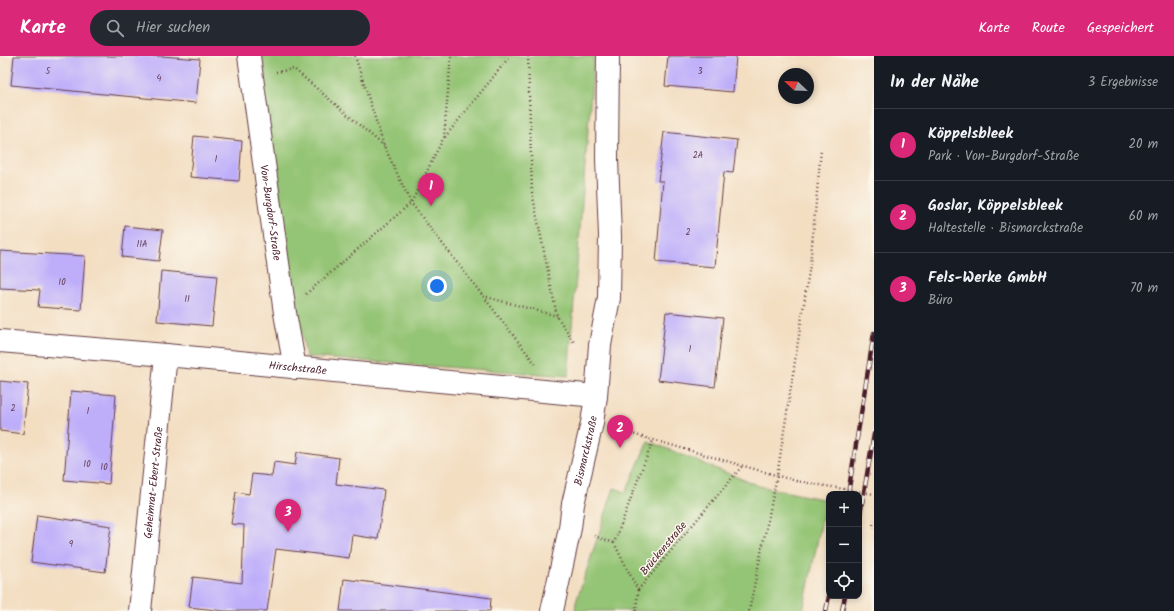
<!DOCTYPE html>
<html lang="de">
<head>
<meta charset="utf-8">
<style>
  :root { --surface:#171b24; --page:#242831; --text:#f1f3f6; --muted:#9ea1a6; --line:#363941; --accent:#db2777 }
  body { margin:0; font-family:Kalam,sans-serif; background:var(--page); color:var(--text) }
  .controls { position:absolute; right:12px; bottom:12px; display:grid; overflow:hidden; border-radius:8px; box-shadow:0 2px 6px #0003 }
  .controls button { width:36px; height:36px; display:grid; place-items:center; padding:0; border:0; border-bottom:1px solid var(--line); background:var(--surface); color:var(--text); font:20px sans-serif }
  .compass { position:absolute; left:778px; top:12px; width:36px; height:36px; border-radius:50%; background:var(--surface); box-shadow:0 2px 6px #0003; rotate:293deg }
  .you { position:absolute; left:437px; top:230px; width:14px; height:14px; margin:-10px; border:3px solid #fff; border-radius:50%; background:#1a73e8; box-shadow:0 0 0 6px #1a73e833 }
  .badge { display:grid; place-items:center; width:26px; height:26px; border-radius:50%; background:var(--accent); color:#fff; font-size:13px; font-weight:700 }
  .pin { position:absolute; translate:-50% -33px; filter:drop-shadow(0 1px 2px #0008) }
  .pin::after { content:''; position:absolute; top:21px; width:14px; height:12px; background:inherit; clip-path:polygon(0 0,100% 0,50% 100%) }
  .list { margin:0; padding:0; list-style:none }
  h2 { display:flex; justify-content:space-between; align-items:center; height:52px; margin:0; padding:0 16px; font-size:17px }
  h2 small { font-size:13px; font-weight:400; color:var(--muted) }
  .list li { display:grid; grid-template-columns:26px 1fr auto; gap:12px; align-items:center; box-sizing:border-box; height:72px; padding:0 16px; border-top:1px solid var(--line) }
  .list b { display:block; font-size:15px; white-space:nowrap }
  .list p { margin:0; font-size:13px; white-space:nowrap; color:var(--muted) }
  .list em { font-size:13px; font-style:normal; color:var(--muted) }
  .icon { flex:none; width:22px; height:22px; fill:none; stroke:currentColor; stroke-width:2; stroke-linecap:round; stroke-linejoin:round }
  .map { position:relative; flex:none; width:874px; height:555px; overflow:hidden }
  header { display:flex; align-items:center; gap:24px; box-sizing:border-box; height:56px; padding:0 20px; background:var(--accent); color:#fff }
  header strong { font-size:19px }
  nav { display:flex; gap:22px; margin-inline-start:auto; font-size:14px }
  .search { width:280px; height:36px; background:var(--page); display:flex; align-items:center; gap:10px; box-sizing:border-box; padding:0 14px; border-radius:22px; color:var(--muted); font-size:15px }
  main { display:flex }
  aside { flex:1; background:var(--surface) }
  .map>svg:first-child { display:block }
  .green { fill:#94c474; stroke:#6f7250 }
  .building { fill:#beaefa }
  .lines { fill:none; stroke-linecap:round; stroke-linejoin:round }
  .minor-casing { stroke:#633c42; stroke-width:24 }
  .path { stroke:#633c42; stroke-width:2.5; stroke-dasharray:1 3; stroke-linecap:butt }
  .minor { stroke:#fff; stroke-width:22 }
  .rail-casing { stroke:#4a1f2b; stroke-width:4.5 }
  .rail { stroke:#fbf7ec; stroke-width:3; stroke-dasharray:9; stroke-linecap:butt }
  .path-bridge { stroke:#633c42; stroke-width:2.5; stroke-dasharray:1 3; stroke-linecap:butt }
  .labels { text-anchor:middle; stroke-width:3; stroke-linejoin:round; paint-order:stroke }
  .number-label { font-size:9px; fill:#67435f }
  .street-label { font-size:11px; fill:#4a1f2b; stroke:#fbf7ec }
</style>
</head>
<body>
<header>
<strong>Karte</strong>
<div class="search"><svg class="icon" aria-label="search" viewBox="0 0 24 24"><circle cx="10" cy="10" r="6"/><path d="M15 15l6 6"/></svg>Hier suchen</div>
<nav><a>Karte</a><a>Route</a><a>Gespeichert</a></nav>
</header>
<main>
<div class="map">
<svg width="874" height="555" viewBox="0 0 874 555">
  <rect width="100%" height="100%" fill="#fbf7ec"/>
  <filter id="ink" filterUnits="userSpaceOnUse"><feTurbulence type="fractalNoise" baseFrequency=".025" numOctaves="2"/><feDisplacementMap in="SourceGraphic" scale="8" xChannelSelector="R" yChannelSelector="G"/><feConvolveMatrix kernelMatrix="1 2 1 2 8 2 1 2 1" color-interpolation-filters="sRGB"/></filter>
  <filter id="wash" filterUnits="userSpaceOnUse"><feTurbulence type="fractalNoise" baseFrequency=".012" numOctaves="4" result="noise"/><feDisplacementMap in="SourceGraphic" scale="16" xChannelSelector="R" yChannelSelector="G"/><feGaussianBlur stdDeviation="0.9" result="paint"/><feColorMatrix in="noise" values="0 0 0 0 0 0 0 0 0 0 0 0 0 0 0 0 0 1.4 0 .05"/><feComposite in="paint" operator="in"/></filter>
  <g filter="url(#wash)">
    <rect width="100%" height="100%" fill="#f3dec2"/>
    <g class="green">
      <path d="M255 0H594L568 320 306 301Z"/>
      <path d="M648 385 759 430 826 444 803 555H575L576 546 614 432 626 436Z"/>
    </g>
    <g id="blocks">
      <g class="building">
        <path d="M14 0H162L200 3 196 47 11 29Z"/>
        <path d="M668 0H736L733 36 665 30Z"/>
        <path d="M664 76 737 84 733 117 724 116 715 211 656 206 663 125H658Z"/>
        <path d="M194 80 242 85 239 125 190 121Z"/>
        <path d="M125 170 163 174 159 205 122 201Z"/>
        <path d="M0 195 85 200 81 254 38 251 40 234 0 232Z"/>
        <path d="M161 215 217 220 212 270 157 265Z"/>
        <path d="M666 256 723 262 715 331 658 324Z"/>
        <path d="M0 325 28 328 23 378 0 375Z"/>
        <path d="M71 335 116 339 109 428 64 424Z"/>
        <path d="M297 396 339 402 336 428 384 434 378 483 352 479 349 502 276 493 267 555H225L189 551 193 521 242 527 244 469 231 468 236 436 249 438 252 418 272 420 274 406 295 409Z"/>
        <path d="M37 459 111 470 105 516 31 506Z"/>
        <path d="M344 523 491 542 490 555H340Z"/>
      </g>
    </g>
  </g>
  <g filter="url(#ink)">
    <use href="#blocks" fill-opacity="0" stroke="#633c42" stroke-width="1"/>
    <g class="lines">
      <defs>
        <g id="minor">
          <path id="s1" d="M249 0 285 257 295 312"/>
          <path id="s2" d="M0 285 166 299 596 340"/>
          <path id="s3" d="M140 555 166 299"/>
          <path id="s4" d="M552 555 570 472 573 448 592 367 596 340 600 289 609 242 610 180 607 103 608 0"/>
        </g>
      </defs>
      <use href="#minor" class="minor-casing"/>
      <g class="path">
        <path d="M355 0 384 90 411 147 537 310"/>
        <path d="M528 0 532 136 557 260 575 288"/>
        <path d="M276 16 294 13 384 90"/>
        <path d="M445 81 510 0"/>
        <path d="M306 238 411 147 444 81 451 0"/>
        <path d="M483 240 557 260"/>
        <path d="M615 373 796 425"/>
        <path d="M874 464 873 469 874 475"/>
        <path d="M594 480 614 487"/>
        <path d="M638 534 614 487 653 384"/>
        <path d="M638 534 743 409"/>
        <path d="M636 555 638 534"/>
        <path d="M749 555 777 420 810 209 821 94"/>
      </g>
      <use href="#minor" class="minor"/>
      <defs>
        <g id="rail">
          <path d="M848 438 874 277"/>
          <path d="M859 465 874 378"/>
          <path d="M826 555 829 540"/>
          <path d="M842 555 845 540"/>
        </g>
      </defs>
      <use href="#rail" class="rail-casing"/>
      <use href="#rail" class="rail"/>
      <path class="path-bridge" d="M796 425 874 438"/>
    </g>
  </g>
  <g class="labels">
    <g class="number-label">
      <text x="48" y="18">5</text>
      <text x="700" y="18">3</text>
      <text x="159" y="25">4</text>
      <text x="698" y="102">2A</text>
      <text x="216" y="106">1</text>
      <text x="688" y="179">2</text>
      <text x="142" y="191">11A</text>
      <text x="62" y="229">10</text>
      <text x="187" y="246">11</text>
      <text x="690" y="296">1</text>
      <text x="13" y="355">2</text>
      <text x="88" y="358">1</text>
      <text x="87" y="411">10</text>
      <text x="104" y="414">10</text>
      <text x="71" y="491">9</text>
    </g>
    <g class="street-label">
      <text dy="4" stroke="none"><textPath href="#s1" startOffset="158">Von-Burgdorf-Straße</textPath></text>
      <text dy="4" stroke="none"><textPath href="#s2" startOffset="299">Hirschstraße</textPath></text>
      <text dy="4" stroke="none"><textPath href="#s4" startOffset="164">Bismarckstraße</textPath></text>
      <text dy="4" stroke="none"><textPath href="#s3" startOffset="129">Geheimrat-Ebert-Straße</textPath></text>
      <text transform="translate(663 492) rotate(-50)" y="4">Brückenstraße</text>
    </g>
  </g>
</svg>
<div class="controls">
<button>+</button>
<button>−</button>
<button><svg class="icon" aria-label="locate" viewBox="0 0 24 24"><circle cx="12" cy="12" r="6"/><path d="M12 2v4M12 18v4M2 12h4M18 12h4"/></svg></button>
</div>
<svg class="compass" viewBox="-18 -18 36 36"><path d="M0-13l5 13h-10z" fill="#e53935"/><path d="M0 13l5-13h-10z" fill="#9ea1a6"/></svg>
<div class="you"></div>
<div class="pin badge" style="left:431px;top:150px">1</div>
<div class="pin badge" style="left:620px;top:392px">2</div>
<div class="pin badge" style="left:288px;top:476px">3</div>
</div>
<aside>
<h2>In der Nähe<small>3 Ergebnisse</small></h2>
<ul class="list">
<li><span class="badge">1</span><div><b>Köppelsbleek</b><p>Park · Von-Burgdorf-Straße</p></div><em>20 m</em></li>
<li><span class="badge">2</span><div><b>Goslar, Köppelsbleek</b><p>Haltestelle · Bismarckstraße</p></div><em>60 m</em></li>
<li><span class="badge">3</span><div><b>Fels-Werke GmbH</b><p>Büro</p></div><em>70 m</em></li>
</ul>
</aside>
</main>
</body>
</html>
